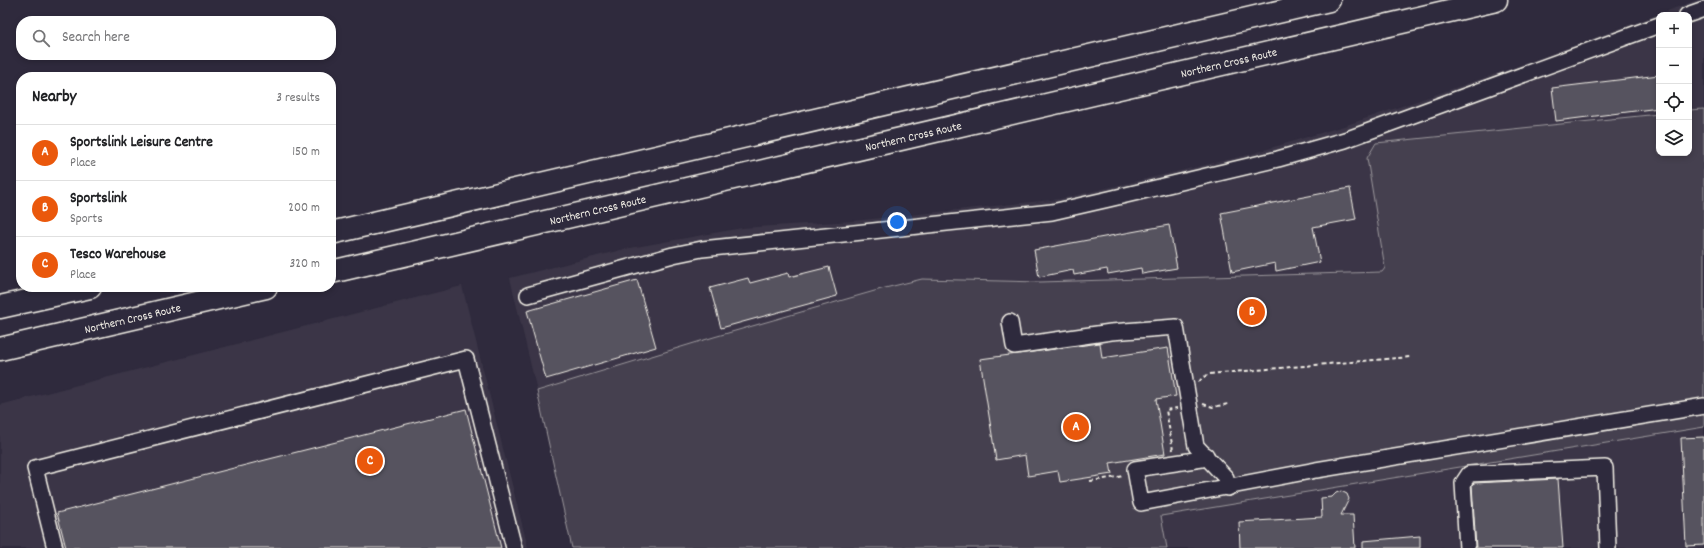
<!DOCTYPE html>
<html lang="en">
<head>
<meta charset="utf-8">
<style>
  :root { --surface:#fff; --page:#f6f6f6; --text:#202124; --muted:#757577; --line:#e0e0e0; --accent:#ea580c }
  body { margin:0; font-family:Dekko,sans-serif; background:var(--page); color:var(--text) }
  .controls { position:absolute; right:12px; top:12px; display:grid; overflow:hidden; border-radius:8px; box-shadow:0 2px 6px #0003 }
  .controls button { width:36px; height:36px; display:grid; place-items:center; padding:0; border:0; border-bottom:1px solid var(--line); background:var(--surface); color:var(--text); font:20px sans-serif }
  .you { position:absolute; left:897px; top:222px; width:14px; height:14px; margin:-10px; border:3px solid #fff; border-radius:50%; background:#1a73e8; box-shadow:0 0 0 6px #1a73e833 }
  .badge { display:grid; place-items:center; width:26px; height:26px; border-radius:50%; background:var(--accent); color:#fff; font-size:13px; font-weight:700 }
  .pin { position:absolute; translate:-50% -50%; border:2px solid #fff; box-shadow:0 1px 4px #0006 }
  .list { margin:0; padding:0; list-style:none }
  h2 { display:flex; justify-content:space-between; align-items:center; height:52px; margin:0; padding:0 16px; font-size:17px }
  h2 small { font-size:13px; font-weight:400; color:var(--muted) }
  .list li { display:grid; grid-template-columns:26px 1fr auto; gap:12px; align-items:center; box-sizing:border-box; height:56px; padding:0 16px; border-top:1px solid var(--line) }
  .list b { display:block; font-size:15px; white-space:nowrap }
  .list p { margin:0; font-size:13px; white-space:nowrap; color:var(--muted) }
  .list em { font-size:13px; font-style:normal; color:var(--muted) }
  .icon { flex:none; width:22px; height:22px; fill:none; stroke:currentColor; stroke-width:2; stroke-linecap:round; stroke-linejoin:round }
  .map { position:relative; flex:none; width:1704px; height:548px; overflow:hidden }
  .search { position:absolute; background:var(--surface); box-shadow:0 2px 6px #0003; left:16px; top:16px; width:320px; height:44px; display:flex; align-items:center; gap:10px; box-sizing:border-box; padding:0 14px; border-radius:16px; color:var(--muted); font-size:15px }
  .panel { position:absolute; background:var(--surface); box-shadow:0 2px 6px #0003; left:16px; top:72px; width:320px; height:220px; border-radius:16px }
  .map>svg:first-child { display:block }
  .built { fill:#3b3647 }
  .green { fill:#454050; stroke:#9c989c }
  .building { fill:#56525f; stroke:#f4f1e8 }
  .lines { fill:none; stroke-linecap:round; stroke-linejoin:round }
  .minor-casing { stroke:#f4f1e8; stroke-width:18 }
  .highway-casing { stroke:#f4f1e8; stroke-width:25 }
  .path { stroke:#f4f1e8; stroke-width:2; stroke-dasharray:4 3; stroke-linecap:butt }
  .minor { stroke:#2f2a3d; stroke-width:15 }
  .highway { stroke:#2f2a3d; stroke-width:22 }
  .labels { text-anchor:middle; stroke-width:3; stroke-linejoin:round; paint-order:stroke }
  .street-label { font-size:12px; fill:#f4f1e8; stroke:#2f2a3d }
</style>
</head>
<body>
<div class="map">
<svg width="1704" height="548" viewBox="0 0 1704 548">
  <rect width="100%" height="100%" fill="#2f2a3d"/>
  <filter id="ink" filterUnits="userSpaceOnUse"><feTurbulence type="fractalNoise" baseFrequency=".025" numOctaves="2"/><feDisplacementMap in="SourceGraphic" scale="8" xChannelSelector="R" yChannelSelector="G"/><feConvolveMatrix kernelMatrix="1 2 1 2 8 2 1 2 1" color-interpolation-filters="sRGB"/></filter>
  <g filter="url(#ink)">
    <g class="built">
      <path d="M1697 0H1704V109L1689 110V15H1659V114L1640 116 1385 268 1383 272 1040 282 922 279 885 288 714 337 537 391 510 278 625 249 742 228 854 221 1060 199 1248 155 1344 126 1510 69Z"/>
      <path d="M462 286 528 548H0V405Z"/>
      <path d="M1704 427V548H1167L1161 516Z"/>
    </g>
    <path class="green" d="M1704 109V427L1161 516 1167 548H572L537 391 714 337 885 288 922 279 1040 282 1382 272 1385 268 1367 158 1376 143 1659 114V153H1689V110Z"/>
    <g class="building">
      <path d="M1659 75V108L1556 121 1552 88Z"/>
      <path d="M1350 188 1356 219 1313 227 1320 262 1276 271 1275 263 1232 272 1221 213Z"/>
      <path d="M1169 225 1177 268 1142 274 1141 268 1108 274 1107 269 1074 275 1073 270 1039 277 1034 250Z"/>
      <path d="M829 267 837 296 721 328 710 288 748 278 750 283 788 273 789 277Z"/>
      <path d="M637 280 656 347 546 379 527 311Z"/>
      <path d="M1100 343 1102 358 1168 348 1176 396 1156 399 1165 454 1110 463 1112 474 1060 482 1058 471 1028 476 1025 455 996 460 980 359Z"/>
      <path d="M466 409 501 548H66L57 513Z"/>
      <path d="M1704 437V545L1686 546 1681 438Z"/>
      <path d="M1558 479 1563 548H1476L1472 485 1474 483Z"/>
      <path d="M1341 491 1347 494 1349 499 1341 515H1353L1355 548H1240L1239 522 1322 517 1321 498 1332 497 1336 493Z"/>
      <path d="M1420 536V548H1363V541Z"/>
    </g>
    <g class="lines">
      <defs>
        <g id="minor">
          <path d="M1687 15 1704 9"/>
          <path d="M528 295 673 255 702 249 1052 212 1109 199 1278 159 1345 140 1659 25"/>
          <path d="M1010 322 1014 346 1111 332 1176 327 1196 446 1226 478 1228 488"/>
          <path d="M1206 455 1202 459 1135 469 1141 503 1316 470 1704 406"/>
          <path d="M55 548 35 468 466 359 514 548"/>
          <path d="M1467 548 1463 483 1469 474 1605 468 1608 548"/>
        </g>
        <g id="highway">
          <path d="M331 233 1329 0"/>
          <path id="s1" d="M331 272 1496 0"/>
          <path d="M0 307 90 287"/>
          <path id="s2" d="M0 349 266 287"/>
        </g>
      </defs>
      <use href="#minor" class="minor-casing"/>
      <use href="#highway" class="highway-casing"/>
      <g class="path">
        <path d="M1199 382 1202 378 1209 374 1410 357"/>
        <path d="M1203 404 1213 407 1229 404"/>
        <path d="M1173 450 1166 410 1177 408"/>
        <path d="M1090 481 1124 476"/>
      </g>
      <use href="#minor" class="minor"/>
      <use href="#highway" class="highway"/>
    </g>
  </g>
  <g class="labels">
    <g class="street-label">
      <text dy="4" stroke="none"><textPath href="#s1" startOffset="922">Northern Cross Route</textPath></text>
      <text dy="4" stroke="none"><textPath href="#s1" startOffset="598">Northern Cross Route</textPath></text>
      <text dy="4" stroke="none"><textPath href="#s1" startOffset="274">Northern Cross Route</textPath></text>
      <text dy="4" stroke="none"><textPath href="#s2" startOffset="136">Northern Cross Route</textPath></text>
    </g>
  </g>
</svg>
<div class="controls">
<button>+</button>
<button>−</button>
<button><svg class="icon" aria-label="locate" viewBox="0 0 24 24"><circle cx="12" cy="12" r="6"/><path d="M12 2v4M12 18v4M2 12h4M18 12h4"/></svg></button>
<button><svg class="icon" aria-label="layers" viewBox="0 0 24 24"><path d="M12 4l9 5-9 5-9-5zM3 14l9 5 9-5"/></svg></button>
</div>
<div class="you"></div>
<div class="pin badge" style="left:1076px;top:427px">A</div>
<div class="pin badge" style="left:1252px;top:312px">B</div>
<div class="pin badge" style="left:370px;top:461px">C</div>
<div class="search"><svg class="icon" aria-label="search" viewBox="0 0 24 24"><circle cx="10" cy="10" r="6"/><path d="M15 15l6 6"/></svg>Search here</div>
<section class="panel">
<h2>Nearby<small>3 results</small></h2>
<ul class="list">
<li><span class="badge">A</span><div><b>Sportslink Leisure Centre</b><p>Place</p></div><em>150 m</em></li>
<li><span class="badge">B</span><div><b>Sportslink</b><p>Sports</p></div><em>200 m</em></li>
<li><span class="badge">C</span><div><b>Tesco Warehouse</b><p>Place</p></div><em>320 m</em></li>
</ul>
</section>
</div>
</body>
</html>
